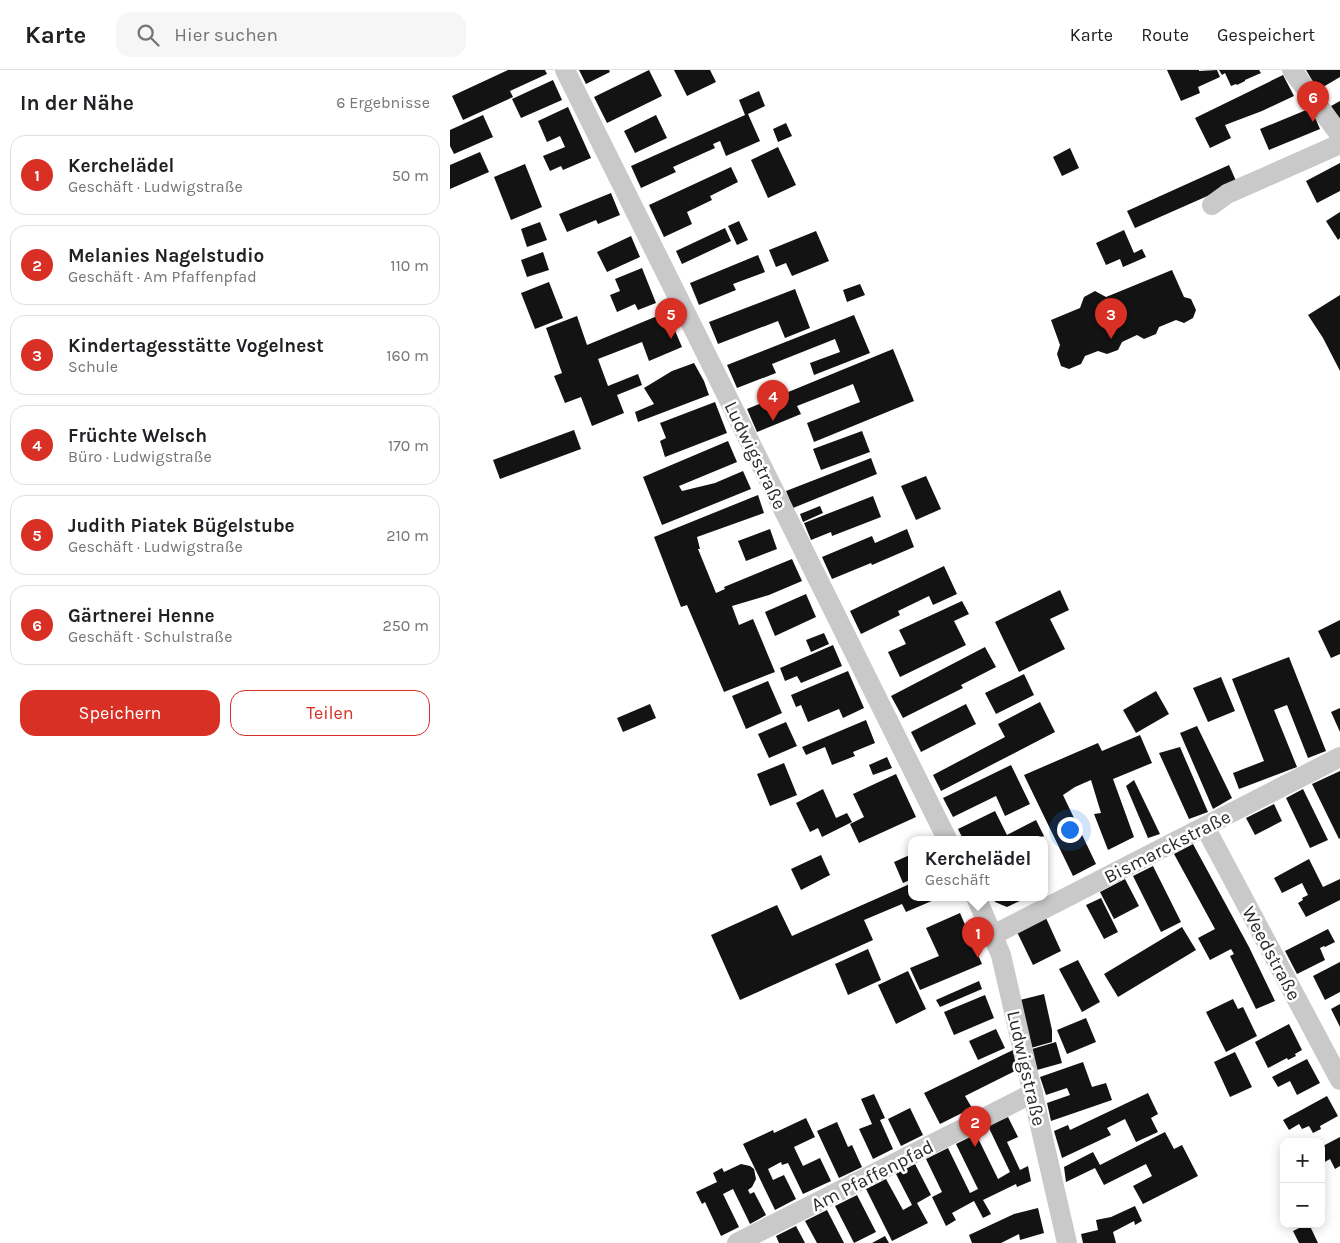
<!DOCTYPE html>
<html lang="de">
<head>
<meta charset="utf-8">
<style>
  :root { --surface:#fff; --page:#f6f6f6; --text:#202124; --muted:#757577; --line:#e0e0e0; --accent:#d93025 }
  body { margin:0; font-family:Karla,sans-serif; background:var(--page); color:var(--text) }
  .controls { position:absolute; right:15px; bottom:15px; display:grid; overflow:hidden; border-radius:10px; box-shadow:0 2px 12px #0003 }
  .controls button { width:45px; height:45px; display:grid; place-items:center; padding:0; border:0; border-bottom:1px solid var(--line); background:var(--surface); color:var(--text); font:25px sans-serif }
  .you { position:absolute; left:619px; top:759px; width:18px; height:18px; margin:-12px; border:4px solid #fff; border-radius:50%; background:#1a73e8; box-shadow:0 0 0 8px #1a73e833 }
  .badge { display:grid; place-items:center; width:32px; height:32px; border-radius:50%; background:var(--accent); color:#fff; font-size:16px; font-weight:700 }
  .pin { position:absolute; translate:-50% -41px; filter:drop-shadow(0 1px 2px #0008) }
  .pin::after { content:''; position:absolute; top:26px; width:18px; height:15px; background:inherit; clip-path:polygon(0 0,100% 0,50% 100%) }
  .popup { position:absolute; left:458px; top:766px; width:140px; height:65px; box-sizing:border-box; display:grid; place-content:center; border-radius:10px; background:var(--surface); filter:drop-shadow(0 1px 4px #0005); font-size:16px; white-space:nowrap; color:var(--muted) }
  .popup b { font-size:19px; color:var(--text) }
  .popup::after { content:''; position:absolute; left:50%; top:100%; margin-left:-10px; border:10px solid transparent; border-top-color:var(--surface) }
  .list { margin:0; padding:0; list-style:none }
  h2 { display:flex; justify-content:space-between; align-items:center; height:65px; margin:0; padding:0 20px; font-size:21px }
  h2 small { font-size:16px; font-weight:400; color:var(--muted) }
  .list li { display:grid; grid-template-columns:32px 1fr auto; gap:15px; align-items:center; box-sizing:border-box; height:80px; margin:0 10px 10px; padding:0 10px; border:1px solid var(--line); border-radius:15px }
  .list b { display:block; font-size:19px; white-space:nowrap }
  .list p { margin:0; font-size:16px; white-space:nowrap; color:var(--muted) }
  .list em { font-size:16px; font-style:normal; color:var(--muted) }
  .actions { display:flex; gap:10px; padding:15px 20px }
  .actions a { flex:1; padding:11px 0; border:1px solid var(--accent); border-radius:15px; text-align:center; font-size:18px; color:var(--accent) }
  .actions .main { background:var(--accent); color:#fff }
  .icon { flex:none; width:28px; height:28px; fill:none; stroke:currentColor; stroke-width:2; stroke-linecap:round; stroke-linejoin:round }
  .map { position:relative; flex:none; width:890px; height:1173px; overflow:hidden }
  header { display:flex; align-items:center; gap:30px; box-sizing:border-box; height:70px; padding:0 25px; background:var(--surface); border-bottom:1px solid var(--line) }
  header strong { font-size:24px }
  nav { display:flex; gap:28px; margin-inline-start:auto; font-size:18px }
  .search { width:350px; height:45px; background:var(--page); display:flex; align-items:center; gap:12px; box-sizing:border-box; padding:0 18px; border-radius:15px; color:var(--muted); font-size:19px }
  main { display:flex }
  aside { flex:1; background:var(--surface) }
  .map>svg:first-child { display:block }
  .building { fill:#131313 }
  .lines { fill:none; stroke-linecap:round; stroke-linejoin:round }
  .minor { stroke:#c9c9c9; stroke-width:20 }
  .labels { text-anchor:middle; stroke-width:5; stroke-linejoin:round; paint-order:stroke }
  .street-label { font-size:19px; fill:#2c2c2c; stroke:#fff }
</style>
</head>
<body>
<header>
<strong>Karte</strong>
<div class="search"><svg class="icon" aria-label="search" viewBox="0 0 24 24"><circle cx="10" cy="10" r="6"/><path d="M15 15l6 6"/></svg>Hier suchen</div>
<nav><a>Karte</a><a>Route</a><a>Gespeichert</a></nav>
</header>
<main>
<aside>
<h2>In der Nähe<small>6 Ergebnisse</small></h2>
<ul class="list">
<li><span class="badge">1</span><div><b>Kerchelädel</b><p>Geschäft · Ludwigstraße</p></div><em>50 m</em></li>
<li><span class="badge">2</span><div><b>Melanies Nagelstudio</b><p>Geschäft · Am Pfaffenpfad</p></div><em>110 m</em></li>
<li><span class="badge">3</span><div><b>Kindertagesstätte Vogelnest</b><p>Schule</p></div><em>160 m</em></li>
<li><span class="badge">4</span><div><b>Früchte Welsch</b><p>Büro · Ludwigstraße</p></div><em>170 m</em></li>
<li><span class="badge">5</span><div><b>Judith Piatek Bügelstube</b><p>Geschäft · Ludwigstraße</p></div><em>210 m</em></li>
<li><span class="badge">6</span><div><b>Gärtnerei Henne</b><p>Geschäft · Schulstraße</p></div><em>250 m</em></li>
</ul>
<div class="actions"><a class="main">Speichern</a><a>Teilen</a></div>
</aside>
<div class="map">
<svg width="890" height="1173" viewBox="0 0 890 1173">
  <rect width="100%" height="100%" fill="#fff"/>
  <g class="building">
    <path d="M58 0H95L97 4 60 21 63 27 13 50 2 26Z"/>
    <path d="M129 0H159L160 2 136 14Z"/>
    <path d="M199 0 212 26 157 53 144 27Z"/>
    <path d="M224 0H260L266 12 237 26Z"/>
    <path d="M717 0H749V1L767 0 770 7 748 17 750 23 731 31Z"/>
    <path d="M769 0H809L811 3 795 10V11L787 15 786 14 781 16 775 3 772 5Z"/>
    <path d="M856 0H890V7L868 20Z"/>
    <path d="M833 5 844 26 812 41 775 55 781 68 760 78 745 48Z"/>
    <path d="M103 10 112 30 71 48 62 29Z"/>
    <path d="M309 21 315 36 298 44 310 71 276 86 270 71 263 74 265 78 223 97 226 102 191 118 181 96 295 45 289 30Z"/>
    <path d="M890 31V50L881 36Z"/>
    <path d="M118 37 141 88 113 100 111 96 100 101 93 86 115 77 110 66 97 72 88 51Z"/>
    <path d="M861 38 870 59 819 80 810 59Z"/>
    <path d="M33 45 43 67 4 84 0 76V60Z"/>
    <path d="M206 45 217 68 185 83 174 61Z"/>
    <path d="M336 53 342 66 328 72 323 59Z"/>
    <path d="M328 77 346 115 318 128 301 90Z"/>
    <path d="M620 78 629 98 612 106 603 87Z"/>
    <path d="M30 82 39 102 0 119V95Z"/>
    <path d="M890 93V121L867 133 856 111Z"/>
    <path d="M75 94 92 137 61 150 44 107Z"/>
    <path d="M779 95 787 113 685 158 677 141Z"/>
    <path d="M281 97 288 112 260 126 262 130 237 142 242 154 214 167 199 135Z"/>
    <path d="M161 123 170 145 148 154 146 150 117 162 109 144Z"/>
    <path d="M890 142V168L888 170 876 151Z"/>
    <path d="M289 151 298 170 287 175 278 156Z"/>
    <path d="M90 152 97 170 77 177 71 159Z"/>
    <path d="M275 158 281 171 232 194 226 181Z"/>
    <path d="M674 160 684 183 692 179 696 187 673 197 670 189 656 195 646 173Z"/>
    <path d="M366 161 379 191 342 206 336 193 326 197 319 180Z"/>
    <path d="M181 166 190 187 157 202 147 182Z"/>
    <path d="M93 182 99 200 77 207 71 190Z"/>
    <path d="M308 185 315 202 283 214 286 220 249 235 240 213Z"/>
    <path d="M192 198 206 233 188 240 185 234 167 242 160 225 170 221 165 209Z"/>
    <path d="M722 200 734 227 741 229 746 240 743 248 734 253 726 250 709 257 706 264 694 269 687 265 672 272 668 280 657 284 648 281 635 286 631 294 619 299 611 296 607 284 610 275 601 250 630 238 634 227 645 221 656 227Z"/>
    <path d="M99 212 113 248 85 259 71 223Z"/>
    <path d="M410 214 415 225 397 232 393 220Z"/>
    <path d="M345 219 360 258 335 268 328 251 268 274 259 252Z"/>
    <path d="M890 225V301L873 268 858 245Z"/>
    <path d="M217 242 232 277 199 291 192 272 148 289 158 316 188 304 192 315 167 325 174 343 142 356 131 327 115 333 104 306 112 303 96 258 127 246 137 275Z"/>
    <path d="M404 245 420 283 364 305 360 293 390 282 385 269 322 294 326 303 287 318 277 295Z"/>
    <path d="M443 279 464 331 364 372 357 353 410 332 403 314 347 336 351 344 307 362 297 339Z"/>
    <path d="M244 293 254 311 259 325 188 352 185 342 204 334 194 318 222 301Z"/>
    <path d="M265 332 277 363 215 387 210 371 216 368 210 353Z"/>
    <path d="M124 360 131 379 50 409 43 390Z"/>
    <path d="M412 361 420 382 371 400 363 379Z"/>
    <path d="M278 371 287 392 229 416 232 421 265 413 293 401 301 419 212 455 193 407Z"/>
    <path d="M421 388 427 404 343 438 336 421Z"/>
    <path d="M476 406 491 439 466 450 451 416Z"/>
    <path d="M308 425 314 443 247 467 250 479H248L266 523 275 519 274 517 342 489 352 511 319 525 282 536 289 555 303 549 325 602 274 622 237 535 231 537 204 467Z"/>
    <path d="M423 426 431 447 382 466 381 462 361 470 354 453Z"/>
    <path d="M370 436 373 443 353 452 350 444Z"/>
    <path d="M320 459 327 479 296 491 288 471Z"/>
    <path d="M457 459 464 477 422 495 421 493 382 509 372 487 422 466 425 473Z"/>
    <path d="M494 496 507 524 483 535 479 526 448 541 450 545 411 564 400 541Z"/>
    <path d="M610 520 619 540 600 549 615 579 569 602 545 552Z"/>
    <path d="M356 524 366 547 325 566 315 542Z"/>
    <path d="M512 531 519 544 504 551 516 575 450 607 438 582 456 574 449 560Z"/>
    <path d="M890 550V584L881 588 868 561Z"/>
    <path d="M374 563 379 574 361 582 356 570Z"/>
    <path d="M383 575 392 596 351 613 347 606 335 611 330 598Z"/>
    <path d="M535 577 546 597 511 615 513 618 453 648 441 626Z"/>
    <path d="M839 587 876 681 858 688 837 635 824 640 847 697 789 719 783 703 814 691 782 609Z"/>
    <path d="M398 601 414 638 393 648 389 639 358 652 351 635 346 637 341 625Z"/>
    <path d="M574 604 584 625 546 644 535 623Z"/>
    <path d="M771 607 785 641 758 652 743 618Z"/>
    <path d="M318 611 332 643 296 659 282 626Z"/>
    <path d="M706 621 719 644 686 663 673 640Z"/>
    <path d="M590 632 605 662 491 721 483 705 555 667 548 654Z"/>
    <path d="M200 634 206 648 173 662 167 648Z"/>
    <path d="M516 634 526 654 471 682 461 662Z"/>
    <path d="M890 638V662L881 642Z"/>
    <path d="M416 650 425 673 403 682 405 686 382 695 375 677 356 685 352 677Z"/>
    <path d="M336 652 347 676 319 688 308 664Z"/>
    <path d="M747 656 782 728 763 739 730 663Z"/>
    <path d="M690 665 702 693 663 709 684 767 658 780 644 744 651 743 641 710 625 717 613 725 646 794 623 806 574 705 648 673 652 681Z"/>
    <path d="M730 677 758 742 739 749 709 683Z"/>
    <path d="M437 687 442 698 423 705 419 695Z"/>
    <path d="M334 693 347 725 320 736 307 704Z"/>
    <path d="M561 695 580 734 555 746 546 726 503 747 493 728Z"/>
    <path d="M890 701V768L889 769 862 714Z"/>
    <path d="M446 704 466 747 409 773 400 754 414 747 403 724Z"/>
    <path d="M684 710 710 764 698 768 676 716Z"/>
    <path d="M373 719 386 748 397 743 402 752 372 767 368 758 360 762 346 733Z"/>
    <path d="M853 719 878 770 860 778 836 728Z"/>
    <path d="M824 734 832 751 805 765 796 748Z"/>
    <path d="M545 741 557 765 586 750 594 766 586 769H513L508 759Z"/>
    <path d="M743 774 799 877 825 931 806 939 780 886 784 884 781 879 760 890 748 868 765 859 724 784Z"/>
    <path d="M462 784V809L453 813 444 792Z"/>
    <path d="M371 785 380 805 351 820 341 799Z"/>
    <path d="M859 789 873 817 890 809V830L856 847 848 833 853 830 852 828 858 825 852 813 832 823 824 808Z"/>
    <path d="M703 796 731 852 711 862 683 806Z"/>
    <path d="M675 809 689 836 664 849 650 822Z"/>
    <path d="M462 813V827H491L456 842 452 834 414 850 423 870 290 930 261 865 327 835 342 866Z"/>
    <path d="M543 827H573L574 829 557 837 545 832Z"/>
    <path d="M651 828 668 862 654 869 636 835Z"/>
    <path d="M510 843 532 894 470 920 460 898 489 886 476 858Z"/>
    <path d="M596 848 611 881 583 895 567 862Z"/>
    <path d="M732 857 746 880 668 927 654 904Z"/>
    <path d="M878 859 885 872 875 877 874 876 870 878 875 890 847 904 835 881Z"/>
    <path d="M418 879 431 910 398 925 385 894Z"/>
    <path d="M628 890 650 932 632 942 609 899Z"/>
    <path d="M890 892V922L875 930 863 906Z"/>
    <path d="M458 901 476 939 446 954 428 915Z"/>
    <path d="M529 911 532 919 490 937 486 930Z"/>
    <path d="M594 924 602 960V972L581 978 570 930Z"/>
    <path d="M535 925 544 948 504 965 494 942Z"/>
    <path d="M783 929 788 939 793 937 807 966 776 982 756 942Z"/>
    <path d="M890 934V957L881 939Z"/>
    <path d="M636 948 646 972 617 984 607 960Z"/>
    <path d="M839 954 852 980 845 984 846 986 838 990 837 988 818 998 805 972Z"/>
    <path d="M546 959 555 978 528 990 519 971Z"/>
    <path d="M606 972 612 993 587 1000 582 979Z"/>
    <path d="M563 980 569 999 515 1026 522 1038 490 1054 474 1023Z"/>
    <path d="M785 982 802 1017 780 1027 764 992Z"/>
    <path d="M857 989 870 1013 847 1025 840 1011 828 1017 822 1007Z"/>
    <path d="M633 992 642 1017 656 1013 662 1030 601 1051 597 1033 620 1025 617 1018 596 1025 590 1007Z"/>
    <path d="M698 1023 708 1044 701 1048 708 1062 686 1072 675 1049 657 1058 661 1065 612 1088 604 1061 618 1055 620 1060Z"/>
    <path d="M424 1024 435 1048 430 1050 443 1079 423 1089 409 1059 422 1054 411 1029Z"/>
    <path d="M877 1026 888 1046 870 1056 871 1059 863 1063 859 1056 852 1059 849 1054 839 1060 833 1050Z"/>
    <path d="M460 1038 473 1065 451 1076 438 1049Z"/>
    <path d="M558 1047 568 1067 557 1072 570 1100 578 1096 581 1111 567 1117 566 1114 533 1130 541 1144 533 1148 524 1131 502 1143 506 1150 496 1156 482 1127 492 1122 476 1089 498 1078 520 1123 528 1119 506 1074 526 1064 548 1109 560 1102 538 1056Z"/>
    <path d="M356 1048 365 1067 344 1077 353 1096 370 1088 381 1111 353 1124 338 1093 332 1095 331 1092 318 1099 323 1110 334 1105 346 1129 325 1140 293 1074 323 1060 324 1063Z"/>
    <path d="M387 1052 398 1077 402 1075 412 1097 389 1108 367 1061Z"/>
    <path d="M715 1062 724 1079 732 1075 748 1106 693 1134 683 1116 702 1106 696 1094 654 1115 645 1098 616 1112 614 1097 643 1082 650 1095Z"/>
    <path d="M890 1067V1096L885 1099 880 1089 871 1094V1077Z"/>
    <path d="M291 1094 300 1096 304 1099 306 1109 302 1117 298 1120 300 1124 304 1122 316 1145 300 1154 283 1119 273 1124 289 1157 271 1166 255 1132 252 1134 246 1122 267 1112 263 1103 272 1098 274 1102Z"/>
    <path d="M465 1094 481 1125 467 1133 478 1153 442 1171 416 1119 436 1109 453 1140 462 1135 446 1104Z"/>
    <path d="M407 1125 426 1162 404 1173 385 1136Z"/>
    <path d="M685 1136 692 1151 685 1155 684 1151 663 1162 666 1173H633L631 1164 648 1160 646 1150 661 1147Z"/>
    <path d="M588 1138 594 1163 570 1170 569 1164 551 1173H522L519 1165 564 1144Z"/>
    <path d="M377 1140 394 1173H367L355 1151Z"/>
    <path d="M857 1154H859L868 1173H849L843 1161Z"/>
    <path d="M346 1156 355 1173H329L326 1166Z"/>
    <path d="M435 1166 439 1173H422Z"/>
  </g>
  <g class="lines">
    <g class="minor">
      <path d="M115 0 497 769"/>
      <path d="M842 0 890 65"/>
      <path d="M762 135 777 124 890 74"/>
      <path d="M755 757 890 1010"/>
      <path d="M526 827 551 885 617 1173"/>
      <path d="M543 865 890 687"/>
      <path d="M287 1173 583 1023"/>
    </g>
  </g>
  <g class="labels">
    <g class="street-label">
      <text transform="translate(306 385) rotate(64)" y="7">Ludwigstraße</text>
      <text transform="translate(717 776) rotate(-27)" y="7">Bismarckstraße</text>
      <text transform="translate(822 883) rotate(62)" y="7">Weedstraße</text>
      <text transform="translate(577 998) rotate(77)" y="7">Ludwigstraße</text>
      <text transform="translate(422 1105) rotate(-27)" y="7">Am Pfaffenpfad</text>
    </g>
  </g>
</svg>
<div class="controls">
<button>+</button>
<button>−</button>
</div>
<div class="you"></div>
<div class="pin badge" style="left:528px;top:888px">1</div>
<div class="popup"><b>Kerchelädel</b>Geschäft</div>
<div class="pin badge" style="left:525px;top:1077px">2</div>
<div class="pin badge" style="left:661px;top:269px">3</div>
<div class="pin badge" style="left:323px;top:351px">4</div>
<div class="pin badge" style="left:221px;top:269px">5</div>
<div class="pin badge" style="left:863px;top:52px">6</div>
</div>
</main>
</body>
</html>
